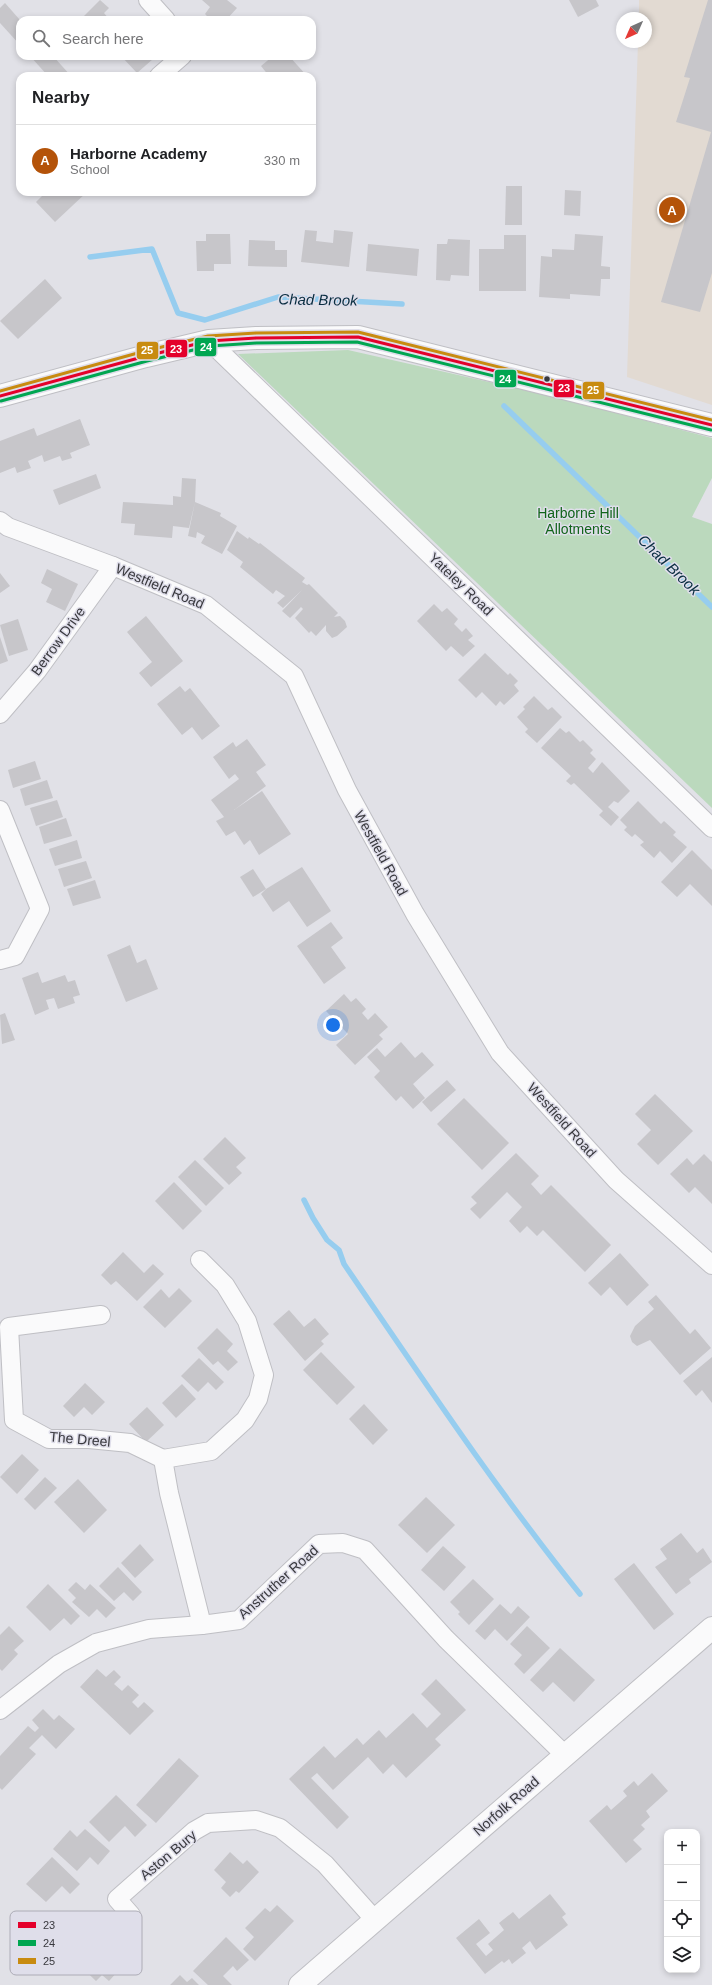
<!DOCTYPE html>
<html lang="en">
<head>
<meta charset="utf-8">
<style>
  :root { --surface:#fff; --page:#f2f2f2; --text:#202124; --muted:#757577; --line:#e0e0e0; --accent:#b45309 }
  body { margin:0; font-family:Helvetica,sans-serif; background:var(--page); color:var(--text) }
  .controls { position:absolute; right:12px; bottom:12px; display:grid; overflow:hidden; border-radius:8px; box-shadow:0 2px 6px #0003 }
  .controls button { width:36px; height:36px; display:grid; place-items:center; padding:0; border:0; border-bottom:1px solid var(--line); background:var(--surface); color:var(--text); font:20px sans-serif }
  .compass { position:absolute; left:616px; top:12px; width:36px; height:36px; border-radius:50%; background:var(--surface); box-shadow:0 2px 6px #0003; rotate:225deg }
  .you { position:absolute; left:333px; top:1025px; width:14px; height:14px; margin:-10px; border:3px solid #fff; border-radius:50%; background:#1a73e8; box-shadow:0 0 0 6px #1a73e833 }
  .badge { display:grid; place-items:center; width:26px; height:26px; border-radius:50%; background:var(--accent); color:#fff; font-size:13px; font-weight:700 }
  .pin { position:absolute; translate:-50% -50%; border:2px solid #fff; box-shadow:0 1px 4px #0006 }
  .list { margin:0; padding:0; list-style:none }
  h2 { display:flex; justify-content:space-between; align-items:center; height:52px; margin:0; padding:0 16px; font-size:17px }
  h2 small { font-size:13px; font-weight:400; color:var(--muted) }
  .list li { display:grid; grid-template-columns:26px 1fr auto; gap:12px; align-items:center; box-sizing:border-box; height:72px; padding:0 16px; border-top:1px solid var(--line) }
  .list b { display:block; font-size:15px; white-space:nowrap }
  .list p { margin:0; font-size:13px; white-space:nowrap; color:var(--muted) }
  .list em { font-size:13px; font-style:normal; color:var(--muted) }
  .icon { flex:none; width:22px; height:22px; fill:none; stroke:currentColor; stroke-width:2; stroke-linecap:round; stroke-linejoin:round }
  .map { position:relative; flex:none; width:712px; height:1985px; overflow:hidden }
  .search { position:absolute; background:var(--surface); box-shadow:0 2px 6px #0003; left:16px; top:16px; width:300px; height:44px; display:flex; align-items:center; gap:10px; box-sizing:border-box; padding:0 14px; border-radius:12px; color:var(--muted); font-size:15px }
  .panel { position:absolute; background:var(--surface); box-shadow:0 2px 6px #0003; left:16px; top:72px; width:300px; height:124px; border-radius:12px }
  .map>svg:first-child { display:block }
  .education { fill:#e2dad2 }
  .green { fill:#bbd9bd }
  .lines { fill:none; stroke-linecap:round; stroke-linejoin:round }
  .stream { stroke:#96cdef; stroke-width:5.5 }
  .building { fill:#c7c6ca }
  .street-casing { stroke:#bfbfc4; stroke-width:20 }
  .secondary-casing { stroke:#bfbfc4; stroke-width:24 }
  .street { stroke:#fafafb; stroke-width:18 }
  .secondary { stroke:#fafafb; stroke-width:22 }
  .bus-1-casing { stroke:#dfdeea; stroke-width:6 }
  .bus-2-casing { stroke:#dfdeea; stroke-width:6 }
  .bus-3-casing { stroke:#dfdeea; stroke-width:6 }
  .bus-1 { stroke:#e4002b; stroke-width:3 }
  .bus-2 { stroke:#00a651; stroke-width:3 }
  .bus-3 { stroke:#c88b10; stroke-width:3 }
  .bus-dot { fill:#39393e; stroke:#dfdeea; stroke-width:1.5 }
  .labels { text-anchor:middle; stroke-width:3; stroke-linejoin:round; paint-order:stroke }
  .park-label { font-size:14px; fill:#11641a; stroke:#dfdeea }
  .street-label { font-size:14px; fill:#39393e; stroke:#dfdeea }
  .water-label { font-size:15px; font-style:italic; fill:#092d40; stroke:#dfdeea }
  .key { fill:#dfdeea; stroke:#adacb6; stroke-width:1 }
  .key-label { font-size:11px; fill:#39393e }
  .line-badge { stroke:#dfdeea; stroke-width:1.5 }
  .badge-label { font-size:11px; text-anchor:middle; font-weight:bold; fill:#fff }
</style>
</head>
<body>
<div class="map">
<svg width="712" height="1985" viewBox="0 0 712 1985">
  <rect width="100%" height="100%" fill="#e1e1e7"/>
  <path class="education" d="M639 0H712V405L627 377 638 42H646V18H639Z"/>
  <path class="green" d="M348 350 559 398 712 438V478L692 517 712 524V808L238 354Z"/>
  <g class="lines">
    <g class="stream">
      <path d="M90 257 152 249 178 313 205 320 278 297 402 304"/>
      <path d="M504 406 712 607"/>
      <path d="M304 1200 313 1218 327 1240 339 1250 344 1264C420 1375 495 1488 580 1594"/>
    </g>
  </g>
  <g class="building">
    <path d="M100 0 109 8 104 13 110 20H82L81 19Z"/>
    <path d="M202 0H227L237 8 226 20 221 16 218 20H211L205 14 210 7Z"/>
    <path d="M569 0H596L599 6 578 17Z"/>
    <path d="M708 0H712V273L700 312 661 302 711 132 676 122 690 78 684 77Z"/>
    <path d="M5 3 20 20V45L0 23V8Z"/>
    <path d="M30 56H53L71 76H48Z"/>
    <path d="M121 56H150L153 59 137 73Z"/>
    <path d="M273 56H289L307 76H269L261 66Z"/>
    <path d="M506 186H522V225H505Z"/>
    <path d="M565 190 581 191 580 216 564 215Z"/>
    <path d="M46 192H87L55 222 36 202Z"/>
    <path d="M305 230 317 231 316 241 333 243 334 230 353 232 349 267 301 262Z"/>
    <path d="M206 234H230L231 264H214V271H197L196 241H206Z"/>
    <path d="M575 234 603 236 601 266 610 267V279H601L600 296 570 294V299L539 297 541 256 552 257V249L574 250Z"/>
    <path d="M504 235H526V291H479V249H504Z"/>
    <path d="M448 239 470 240 469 276 451 275 450 281 436 280 437 244H447Z"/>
    <path d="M249 240 275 241V250H287V267L248 266Z"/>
    <path d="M368 244 419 249 417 276 366 271Z"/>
    <path d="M45 279 62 298 18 339 0 321Z"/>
    <path d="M80 419 90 445 70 453 72 458 62 461 60 456 44 462 42 455 28 461 31 468 17 473 15 467 0 473V441L34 428 37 436Z"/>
    <path d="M96 474 101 488 59 505 53 490Z"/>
    <path d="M182 478 196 479 195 502 221 513 220 516 237 526 222 554 201 543 205 536 197 532 196 538 188 536 195 502 189 528 173 526 172 538 134 535 135 524 121 523 123 502 173 505V496L181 497Z"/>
    <path d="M237 531 248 539 249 537 259 544 260 543 305 578 302 582 307 585 309 584 338 613 334 617 340 616 345 621 347 627 337 636 332 638 326 631V625L316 636 311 631 309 633 295 618 303 609 301 607 290 618 282 611 302 590 283 608 277 603 285 596 276 590 273 594 240 567 243 562 227 550Z"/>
    <path d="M47 569 78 584 65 611 46 602 52 589 41 583Z"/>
    <path d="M0 573 10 586 0 593Z"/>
    <path d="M434 604 442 612 447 608 458 619 454 624 462 632 466 628 473 636 468 640 475 646 463 657 451 646 446 651 417 621Z"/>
    <path d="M146 616 183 661 151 687 139 673 152 662 127 632Z"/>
    <path d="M18 619 28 650 9 656 0 625Z"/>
    <path d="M0 637 8 661 0 664Z"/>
    <path d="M485 653 508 675 510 673 518 681 514 685 519 691 504 705 500 701 496 706 482 692 476 698 458 680Z"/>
    <path d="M180 686 185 692 190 688 220 726 202 740 192 727 182 735 157 704Z"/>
    <path d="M534 696 548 710 552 707 562 717 537 743 525 732 528 729 517 717 525 709 523 707Z"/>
    <path d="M560 728 566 733 569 731 580 742 583 740 593 750 590 753 596 759 588 768 593 773 602 762 630 791 618 803 614 801 608 807 619 817 611 826 599 815 603 811 574 783 571 785 566 781 571 776 541 748Z"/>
    <path d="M247 739 266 765 256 772 266 786 234 810 262 791 291 834 259 855 250 840 244 845 235 831 226 836 216 821 224 817 211 800 239 779 235 774 229 779 213 757 233 742 236 747Z"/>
    <path d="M35 761 41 779 13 788 8 770Z"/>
    <path d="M47 780 53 798 25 806 20 789Z"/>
    <path d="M57 800 63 817 36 826 30 808Z"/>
    <path d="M638 801 661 824 664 821 676 832 673 835 687 847 672 863 660 851 654 858 640 845 644 842 635 834 632 837 624 830 627 827 620 820Z"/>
    <path d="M66 818 72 836 44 844 39 827Z"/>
    <path d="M77 840 82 858 55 866 49 849Z"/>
    <path d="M692 850 712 870V906L690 884 677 897 661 882Z"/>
    <path d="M86 861 92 878 64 887 58 869Z"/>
    <path d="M302 867 331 911 307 927 289 901 273 912 261 894 266 889Z"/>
    <path d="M253 869 266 889 253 897 240 877Z"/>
    <path d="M95 880 101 898 73 906 67 889Z"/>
    <path d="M331 922 343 938 331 947 346 968 324 984 297 946Z"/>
    <path d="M130 945 137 963 146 959 158 989 126 1002 107 955Z"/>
    <path d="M38 972 42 983 65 975 68 982 75 980 80 995 73 997 75 1003 58 1009 54 998 46 1000 49 1009 35 1015 22 978Z"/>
    <path d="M344 994 351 1002 356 998 366 1009 362 1013 368 1020 375 1013 388 1027 379 1035 383 1039 355 1065 336 1045 348 1034 326 1011Z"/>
    <path d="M5 1013 15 1040 2 1044 0 1015Z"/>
    <path d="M401 1042 415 1058 422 1052 434 1065 413 1084 425 1098 413 1109 401 1096 396 1101 374 1077 380 1071 367 1057 377 1048 385 1057Z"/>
    <path d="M447 1080 456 1090 431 1112 422 1102Z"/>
    <path d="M655 1094 693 1131 658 1165 637 1144 651 1130 635 1114Z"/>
    <path d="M464 1098 509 1143 482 1170 437 1124Z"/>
    <path d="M225 1137 246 1158 236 1167 242 1173 229 1185 203 1159Z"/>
    <path d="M516 1153 539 1176 531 1184 541 1195 551 1185 611 1245 585 1272 543 1230 537 1236 527 1226 520 1233 509 1221 522 1207 507 1192 480 1219 470 1209 477 1203 471 1197Z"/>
    <path d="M704 1154 712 1162V1204L695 1187 689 1193 670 1174 687 1158 693 1165Z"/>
    <path d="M195 1160 224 1188 206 1206 178 1177Z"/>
    <path d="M174 1182 202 1211 183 1230 155 1201Z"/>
    <path d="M123 1252 144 1273 153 1264 164 1274 137 1301 116 1281 111 1285 101 1275Z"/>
    <path d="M620 1253 649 1285 627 1306 610 1287 601 1296 588 1283Z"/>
    <path d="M179 1288 192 1301 165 1328 143 1307 161 1289 169 1298Z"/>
    <path d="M656 1295 690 1334 695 1329 711 1348 680 1375 650 1340 637 1346 632 1342 630 1336 635 1326 654 1309 648 1302Z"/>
    <path d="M289 1310 304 1327 315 1318 329 1334 321 1341 324 1344 305 1361 273 1324Z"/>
    <path d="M217 1328 233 1344 227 1351 238 1362 228 1371 218 1361 213 1365 197 1348Z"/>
    <path d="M321 1352 355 1387 337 1405 303 1370Z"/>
    <path d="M712 1357V1403L702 1390 696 1396 683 1381Z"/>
    <path d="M199 1358 224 1382 216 1390 208 1382 198 1392 181 1376Z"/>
    <path d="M85 1383 105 1402 92 1415 84 1407 74 1417 63 1406Z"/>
    <path d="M182 1384 196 1399 176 1418 162 1403Z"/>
    <path d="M364 1404 388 1430 373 1445 349 1419Z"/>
    <path d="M147 1407 164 1425 146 1442 129 1424Z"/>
    <path d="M22 1454 39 1470 17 1494 0 1477Z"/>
    <path d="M45 1477 57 1488 35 1510 24 1499Z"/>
    <path d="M78 1479 107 1510 84 1533 54 1502Z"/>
    <path d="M426 1497 455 1525 427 1553 398 1525Z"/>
    <path d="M681 1533 697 1553 703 1548 712 1562 689 1579 691 1583 676 1594 655 1567 667 1559 660 1549Z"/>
    <path d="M140 1544 154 1560 135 1578 121 1563Z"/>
    <path d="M443 1546 466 1567 444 1591 421 1570Z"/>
    <path d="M634 1563 674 1614 654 1630 614 1579Z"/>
    <path d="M118 1567 142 1592 133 1601 124 1592 114 1601 99 1586Z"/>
    <path d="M473 1579 494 1599 469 1625 458 1614 460 1612 450 1602Z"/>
    <path d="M76 1582 85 1590 90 1584 116 1608 106 1618 97 1609 89 1617 72 1602 76 1598 68 1590Z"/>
    <path d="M48 1584 80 1616 71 1625 64 1618 50 1631 26 1607Z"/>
    <path d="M500 1604 511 1614 518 1606 530 1617 507 1641 495 1629 485 1640 475 1631Z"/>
    <path d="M9 1626 24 1641 14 1650 18 1654 2 1671 0 1669V1635Z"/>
    <path d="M527 1626 550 1648 524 1674 514 1664 522 1655 510 1644Z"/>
    <path d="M560 1648 595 1680 574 1702 553 1682 543 1692 530 1680Z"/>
    <path d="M97 1669 106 1677 114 1670 121 1677 114 1684 122 1691 128 1685 139 1695 132 1702 138 1708 144 1702 154 1711 130 1735 80 1687Z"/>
    <path d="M436 1679 466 1710 435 1739 441 1745 406 1778 393 1764 383 1774 368 1757 333 1790 317 1773 311 1778 349 1817 337 1829 289 1779 324 1746 335 1758 357 1738 363 1745 379 1730 386 1738 413 1713 427 1728 441 1714 421 1694Z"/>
    <path d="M43 1709 54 1720 59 1715 75 1729 56 1749 42 1735 29 1748 36 1754 2 1790 0 1788V1756L28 1726 35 1732 39 1728 32 1720Z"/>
    <path d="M179 1758 199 1776 156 1823 136 1805Z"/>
    <path d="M652 1773 668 1791 646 1811 650 1817 641 1825 645 1829 633 1840 642 1849 626 1863 589 1821 607 1805 611 1810 627 1796 623 1791 634 1781 638 1786Z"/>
    <path d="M116 1795 147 1825 135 1837 125 1826 109 1842 89 1822Z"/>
    <path d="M85 1829 110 1851 98 1865 90 1857 77 1871 53 1849 70 1830 77 1837Z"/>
    <path d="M230 1852 243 1864 247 1860 259 1872 239 1893 236 1891 230 1897 221 1888 226 1882 214 1870Z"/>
    <path d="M52 1857 80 1884 70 1894 62 1886 46 1902 26 1884Z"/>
    <path d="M550 1894 566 1914 562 1917 568 1925 536 1950 530 1941 522 1948 526 1953 512 1964 509 1959 504 1963 502 1961 485 1974 456 1938 479 1919 490 1933 476 1944 486 1956 493 1950 488 1944 504 1930 499 1923 513 1912 519 1919Z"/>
    <path d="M277 1905 294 1921 255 1961 243 1949 254 1937 245 1928 265 1908 270 1912Z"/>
    <path d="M91 1934 113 1955 118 1949 129 1959 109 1981 102 1975 96 1981 70 1956Z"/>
    <path d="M226 1937 249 1960 237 1971 233 1966 223 1976 232 1985H208L193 1971Z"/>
    <path d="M180 1975 187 1982 192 1978 199 1985H170Z"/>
  </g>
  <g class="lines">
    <defs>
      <g id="street">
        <path d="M148 0 166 20"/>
        <path d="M159 76 182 56"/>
        <path d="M209 341 712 828"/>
        <path d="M0 521 8 527 113 566 206 605 294 676 347 790 415 914 500 1053 616 1180 712 1265"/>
        <path d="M0 714 37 671 113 566"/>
        <path d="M0 810 40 909 15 956 0 960"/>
        <path d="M101 1315 9 1327 14 1420 49 1439H89L130 1443 163 1459 169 1493 202 1625"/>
        <path d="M163 1459 211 1451 245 1420 258 1399 264 1375 247 1321 225 1285 200 1260"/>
        <path d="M0 1710 59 1664 96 1643 149 1629 202 1625 239 1620 319 1544 343 1543 365 1550 446 1639 565 1755"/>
        <path d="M131 1915 117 1899 194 1831 208 1823 256 1820 280 1828 325 1864 375 1920"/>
      </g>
      <g id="secondary">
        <path d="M0 396 146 356 209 341 256 338 358 337 712 425"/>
        <path d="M300 1985 712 1628"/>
      </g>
    </defs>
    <use href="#street" class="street-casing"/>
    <use href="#secondary" class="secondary-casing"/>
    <use href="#street" class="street"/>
    <use href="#secondary" class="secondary"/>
    <defs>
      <path id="bus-1" d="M0 396 146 356 209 341 256 338 358 337 712 425"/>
      <path id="bus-2" d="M1 401 147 361 210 346 256 343 357 342 711 430"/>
      <path id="bus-3" d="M0 391 145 351 208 336 256 333 358 332 712 420"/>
    </defs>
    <use href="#bus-1" class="bus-1-casing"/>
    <use href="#bus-2" class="bus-2-casing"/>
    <use href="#bus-3" class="bus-3-casing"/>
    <use href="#bus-1" class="bus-1"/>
    <use href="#bus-2" class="bus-2"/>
    <use href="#bus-3" class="bus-3"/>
  </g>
  <circle class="bus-dot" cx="547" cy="379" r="3.5"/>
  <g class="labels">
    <g class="park-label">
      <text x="578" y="518">Harborne Hill<tspan x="578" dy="16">Allotments</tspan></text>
    </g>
    <g class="street-label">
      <text transform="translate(461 584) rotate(44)" y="5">Yateley Road</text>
      <text transform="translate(160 586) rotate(23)" y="5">Westfield Road</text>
      <text transform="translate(58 641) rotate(-54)" y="5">Berrow Drive</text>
      <text transform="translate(381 853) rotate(61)" y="5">Westfield Road</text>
      <text transform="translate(562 1120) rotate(48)" y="5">Westfield Road</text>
      <text transform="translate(80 1439) rotate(5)" y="5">The Dreel</text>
      <text transform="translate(278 1582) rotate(-42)" y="5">Anstruther Road</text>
      <text transform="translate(506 1806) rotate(-41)" y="5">Norfolk Road</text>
      <text transform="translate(168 1855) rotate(-40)" y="5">Aston Bury</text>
    </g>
    <g class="water-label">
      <text transform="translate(318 300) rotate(1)" y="5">Chad Brook</text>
      <text transform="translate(669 565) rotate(44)" y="5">Chad Brook</text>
    </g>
  </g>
  <rect x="10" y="1911" width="132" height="64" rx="6" class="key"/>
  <rect x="18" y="1922" width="18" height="6" fill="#e4002b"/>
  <rect x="18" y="1940" width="18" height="6" fill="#00a651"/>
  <rect x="18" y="1958" width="18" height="6" fill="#c88b10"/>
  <g class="key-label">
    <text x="43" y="1929">23</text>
    <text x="43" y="1947">24</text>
    <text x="43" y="1965">25</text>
  </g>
  <g class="line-badge">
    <rect x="194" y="337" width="23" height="20" rx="4" fill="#00a651"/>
    <rect x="165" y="339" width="23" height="19" rx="4" fill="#e4002b"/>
    <rect x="136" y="341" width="23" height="19" rx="4" fill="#c88b10"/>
    <rect x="494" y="369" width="23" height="19" rx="4" fill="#00a651"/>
    <rect x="553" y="379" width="22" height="19" rx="4" fill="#e4002b"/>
    <rect x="582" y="381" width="23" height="19" rx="4" fill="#c88b10"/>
  </g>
  <g class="badge-label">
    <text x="206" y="351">24</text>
    <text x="176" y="353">23</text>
    <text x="147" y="354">25</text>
    <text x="505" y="383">24</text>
    <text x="564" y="392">23</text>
    <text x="593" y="394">25</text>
  </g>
</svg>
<div class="controls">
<button>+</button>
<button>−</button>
<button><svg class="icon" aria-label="locate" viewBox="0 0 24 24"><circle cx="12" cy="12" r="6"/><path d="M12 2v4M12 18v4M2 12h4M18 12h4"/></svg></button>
<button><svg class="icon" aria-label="layers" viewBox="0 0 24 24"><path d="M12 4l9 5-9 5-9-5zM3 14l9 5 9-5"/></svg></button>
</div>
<svg class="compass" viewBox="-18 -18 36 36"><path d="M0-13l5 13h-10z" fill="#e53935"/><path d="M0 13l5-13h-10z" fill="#757577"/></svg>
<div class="you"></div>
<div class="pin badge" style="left:672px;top:210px">A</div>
<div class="search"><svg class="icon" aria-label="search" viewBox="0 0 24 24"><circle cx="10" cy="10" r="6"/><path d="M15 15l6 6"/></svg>Search here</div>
<section class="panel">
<h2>Nearby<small></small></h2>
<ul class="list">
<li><span class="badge">A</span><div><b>Harborne Academy</b><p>School</p></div><em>330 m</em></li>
</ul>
</section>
</div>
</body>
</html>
